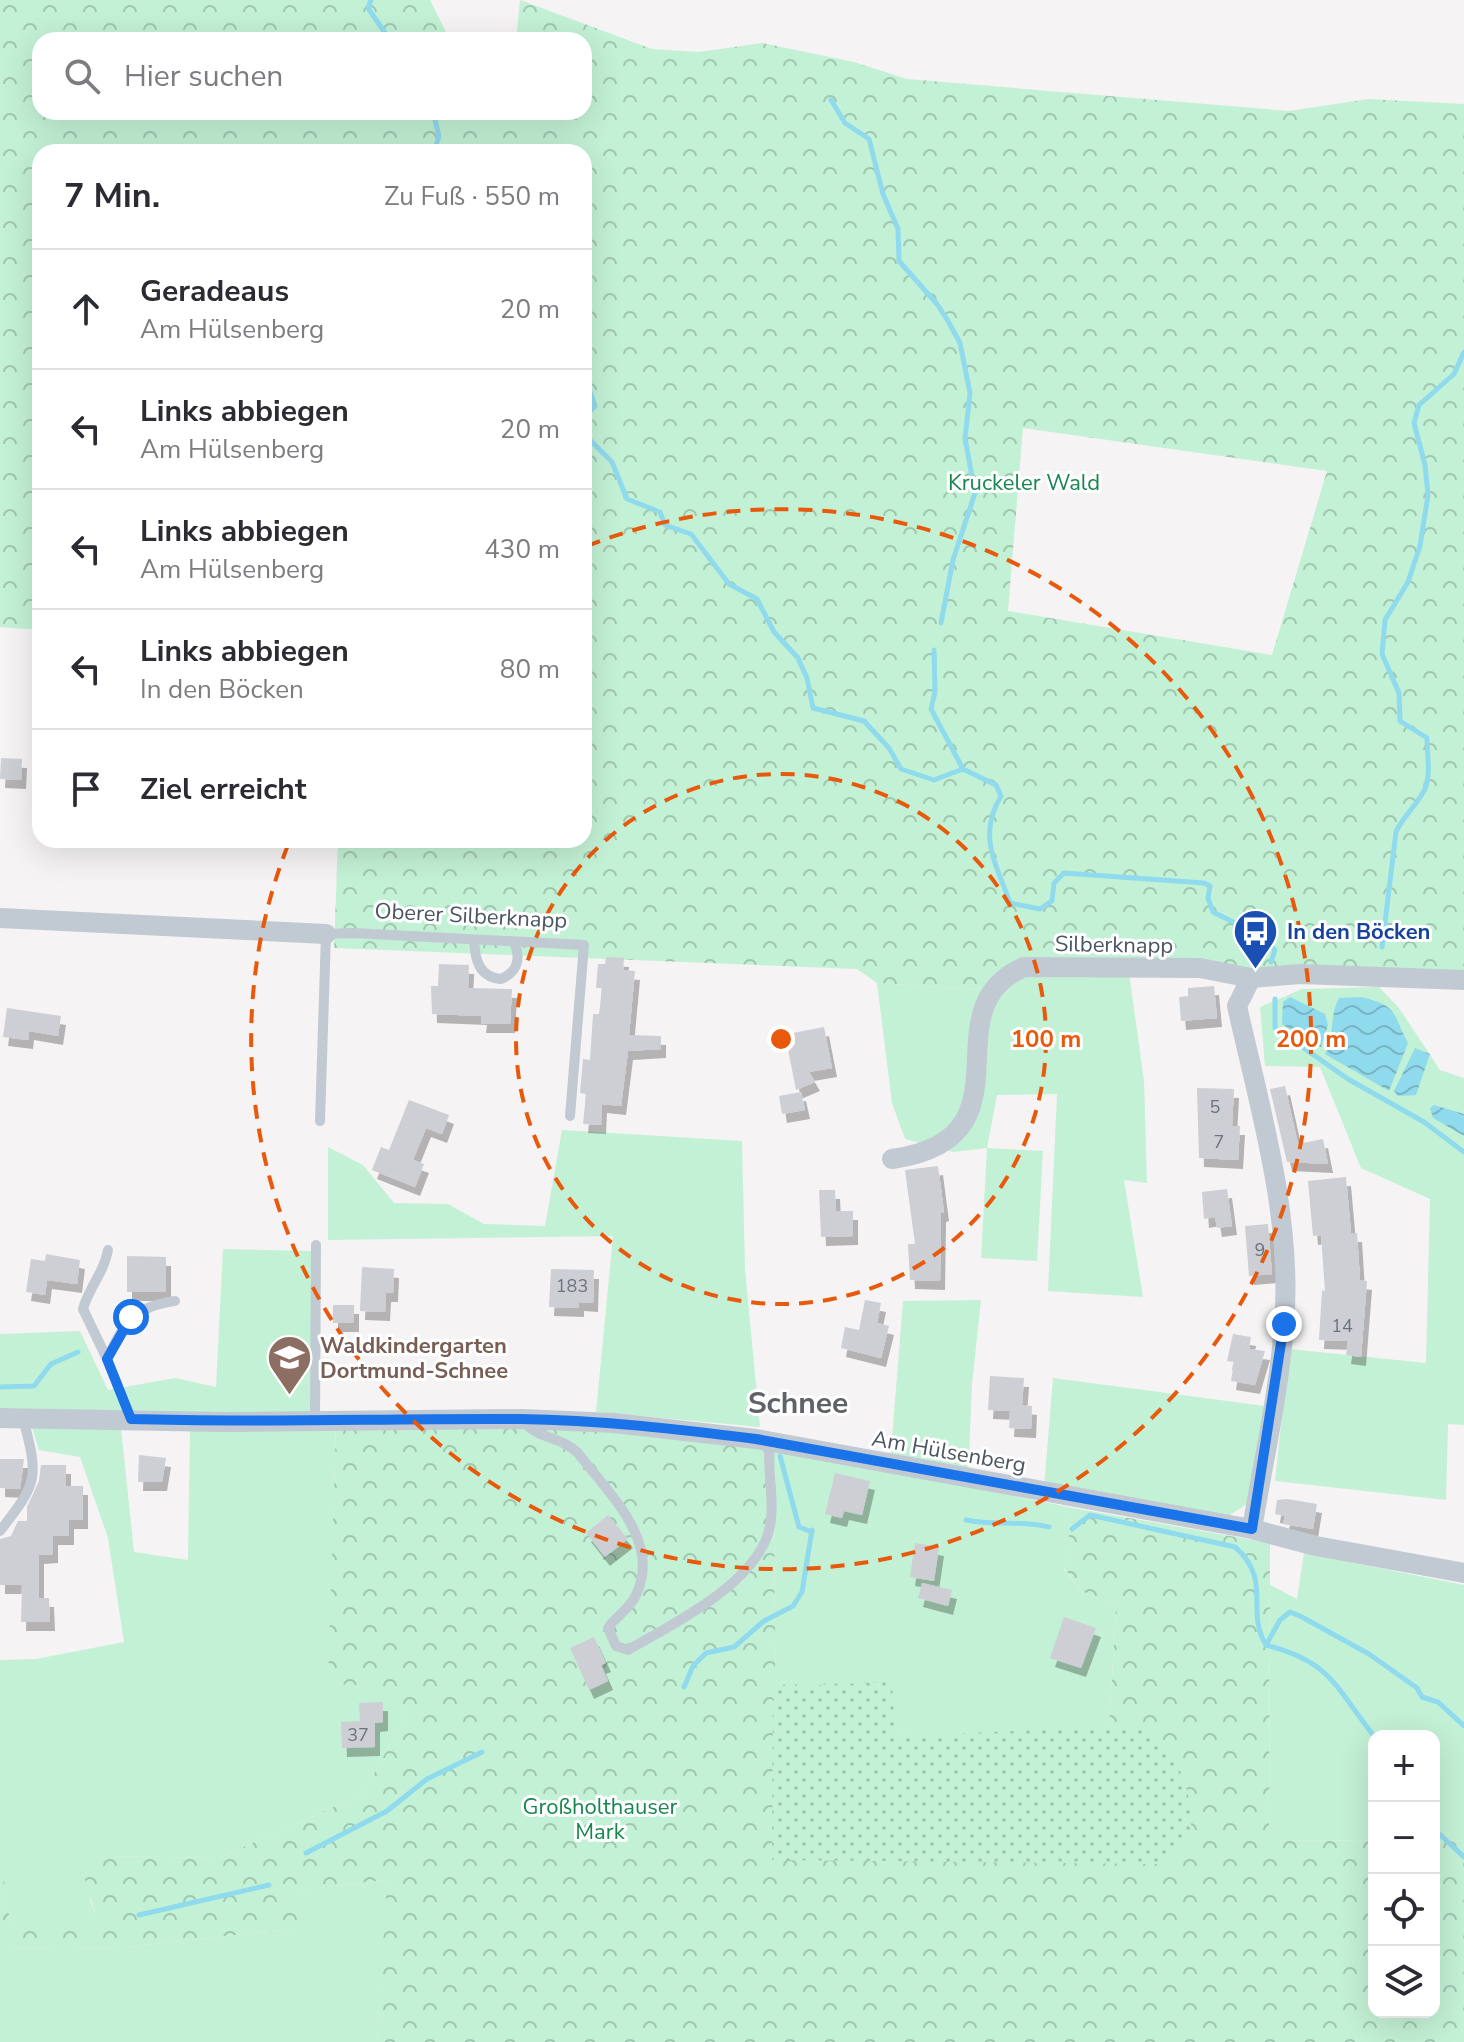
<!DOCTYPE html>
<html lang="de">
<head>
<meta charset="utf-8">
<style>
  :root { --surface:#fff; --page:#f2f2f3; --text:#2b2b33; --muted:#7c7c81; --line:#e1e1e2 }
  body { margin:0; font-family:"Nunito Sans",sans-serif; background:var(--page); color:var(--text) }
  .controls { position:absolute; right:24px; bottom:24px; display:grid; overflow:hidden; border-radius:16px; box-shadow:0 8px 32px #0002 }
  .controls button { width:72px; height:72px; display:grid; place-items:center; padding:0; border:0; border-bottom:2px solid var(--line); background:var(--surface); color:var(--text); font:40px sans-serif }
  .stop { position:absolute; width:24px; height:24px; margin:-18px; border:6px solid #1a73e8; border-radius:50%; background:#fff }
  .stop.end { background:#1a73e8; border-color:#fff; box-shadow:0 2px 8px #0008 }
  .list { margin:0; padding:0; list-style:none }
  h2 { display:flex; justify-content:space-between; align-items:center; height:104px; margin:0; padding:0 32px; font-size:34px }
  h2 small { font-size:26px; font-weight:400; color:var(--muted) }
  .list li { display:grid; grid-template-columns:52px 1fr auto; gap:24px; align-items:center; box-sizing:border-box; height:120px; padding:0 32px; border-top:2px solid var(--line) }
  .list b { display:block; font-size:30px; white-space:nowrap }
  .list p { margin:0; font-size:26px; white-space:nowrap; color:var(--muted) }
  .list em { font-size:26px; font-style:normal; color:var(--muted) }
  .icon { flex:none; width:44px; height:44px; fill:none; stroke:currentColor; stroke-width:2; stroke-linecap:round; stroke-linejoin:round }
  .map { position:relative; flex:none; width:1464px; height:2042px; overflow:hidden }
  .search { position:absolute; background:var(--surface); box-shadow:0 8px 32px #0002; left:32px; top:32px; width:560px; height:88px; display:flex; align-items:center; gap:20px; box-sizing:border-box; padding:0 28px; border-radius:24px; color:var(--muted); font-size:30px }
  .panel { position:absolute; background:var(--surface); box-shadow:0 8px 32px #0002; left:32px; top:144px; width:560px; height:704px; border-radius:24px }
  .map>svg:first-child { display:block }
  .green { fill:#c3f1d5 }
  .forest { fill:url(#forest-crowns); fill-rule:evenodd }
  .garden { fill:url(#garden-dots) }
  .water { fill:url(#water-waves) }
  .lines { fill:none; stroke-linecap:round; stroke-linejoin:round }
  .stream { stroke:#90daee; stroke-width:5 }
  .building { fill:#cdcfd5; filter:url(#shadow) }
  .lane { stroke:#c1cad2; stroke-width:10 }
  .street { stroke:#c1cad2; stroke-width:20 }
  .route { stroke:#1a73e8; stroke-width:10 }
  .ring { fill:none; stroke:#e8590c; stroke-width:4; stroke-dasharray:14 10 }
  .labels { text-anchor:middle; stroke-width:6; stroke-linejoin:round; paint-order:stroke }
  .number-label { font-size:18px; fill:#6b747e }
  .park-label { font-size:22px; fill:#17864f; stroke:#fff }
  .street-label { font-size:22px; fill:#4a5661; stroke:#fff }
  .transit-label { font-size:22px; font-weight:bold; fill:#164399; stroke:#fff; text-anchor:start }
  .education-label { font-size:22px; font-weight:bold; fill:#785e54; stroke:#fff; text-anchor:start }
  .district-label { font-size:30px; font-weight:bold; fill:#5f6368; stroke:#fff }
  .centre { fill:#e8590c; stroke:#fff; stroke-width:4 }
  .ring-label { font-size:24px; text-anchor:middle; font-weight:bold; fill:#e8590c; stroke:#fff; stroke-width:6; stroke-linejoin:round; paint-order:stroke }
</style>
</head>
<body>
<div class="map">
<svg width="1464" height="2042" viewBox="0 0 1464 2042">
  <defs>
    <pattern id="forest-crowns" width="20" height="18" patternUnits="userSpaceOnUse" patternTransform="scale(2)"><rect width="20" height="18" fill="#c3f1d5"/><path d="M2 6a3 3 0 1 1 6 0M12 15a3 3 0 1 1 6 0" fill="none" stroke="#a0c6b0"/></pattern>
    <pattern id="garden-dots" width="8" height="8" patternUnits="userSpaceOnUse" patternTransform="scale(2)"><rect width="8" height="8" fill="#c3f1d5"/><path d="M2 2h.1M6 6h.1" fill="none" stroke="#a0c6b0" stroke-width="1.8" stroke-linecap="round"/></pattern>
    <pattern id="water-waves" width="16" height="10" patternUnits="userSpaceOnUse" patternTransform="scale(2)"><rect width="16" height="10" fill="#90daee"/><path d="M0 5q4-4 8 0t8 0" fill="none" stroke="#78b4c4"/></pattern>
    <filter id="shadow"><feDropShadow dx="5" dy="9" stdDeviation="0" flood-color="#0004"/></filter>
  </defs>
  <rect width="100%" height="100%" fill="#f5f3f3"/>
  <g class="green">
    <path d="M1019 961 1128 965 1144 1081 1147 1183 1124 1180 1143 1297 1048 1291 1057 1094 997 1095 987 1148 1043 1151 1037 1261 981 1258 987 1148 953 1152 905 1139 892 1103 877 983 982 990 992 975Z"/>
    <path d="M1379 987 1399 1008 1440 1070 1464 1078V1425L1448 1424 1446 1500 1275 1481 1289 1349 1426 1363 1430 1199 1361 1168 1320 1067 1265 1066 1260 1007 1302 989Z"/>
    <path d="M562 1130 742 1141 745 1269 760 1427 596 1412 613 1236 328 1240V1147L363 1165 394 1203 448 1204 484 1224 545 1226Z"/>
    <path d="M223 1249 311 1251V1413L121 1428 134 1552 188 1560 190 1430 336 1424 329 1684 380 1685 408 1711 363 1794 219 1858 112 1856 90 1900 101 1929H11L4 1882 0 1881V1660L36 1659 124 1642 108 1538 80 1457 39 1450 27 1412 0 1410V1334L80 1331 108 1390 175 1378 216 1387Z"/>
    <path d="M981 1300 972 1384 968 1479 890 1464 903 1301Z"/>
    <path d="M1053 1378 1265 1406 1247 1504 1228 1516 1044 1487Z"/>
    <path d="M777 1448 1073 1508 1064 1569 1082 1591 1116 1607 1109 1728 894 1736 775 1685C776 1606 772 1527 777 1448Z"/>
    <path d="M1304 1553 1464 1585V1841L1434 1840V1736H1374V1840L1269 1841 1270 1585 1297 1599Z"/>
    <path d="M388 1880 377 2042H0V1949L126 1947 299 1928 298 1890Z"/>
  </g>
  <g class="forest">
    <path d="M0 0H430L450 40H40V112H584V40H516L520 0 652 49 699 52 762 43 854 62 907 79 1289 111 1368 99 1464 104V976L1019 961 992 975 982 990 877 983 857 969 334 948 338 840H584V152H40V630L0 627ZM1023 428 1327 471 1272 655 1008 611Z"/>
    <path d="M336 1424 629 1427 777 1448C772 1527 776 1606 775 1685L892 1682 895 1736 1109 1728 1116 1607 1082 1591 1064 1568 1073 1508 1270 1543 1269 1841 1374 1840V2012H1434V1840L1464 1841V2042H377L387 1880 299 1890 300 1928 126 1947 0 1949V1881H4L11 1929H100L83 1873 112 1856 219 1858 363 1794 408 1711 380 1686 328 1684Z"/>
  </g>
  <path class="garden" d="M892 1682 895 1736 1133 1726C1141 1731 1154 1734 1161 1741 1179 1756 1198 1811 1189 1834 1184 1848 1168 1857 1157 1864L772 1860 773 1687Z"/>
  <g class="water">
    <path d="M1290 997 1325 1014 1328 1025 1321 1047 1308 1043 1282 1024 1283 1002Z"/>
    <path d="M1361 997C1399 1006 1392 1013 1408 1043L1389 1091 1325 1054C1335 1036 1329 1016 1339 998Z"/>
    <path d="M1415 1048 1430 1054 1416 1095 1398 1096 1394 1091Z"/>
    <path d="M1434 1105 1464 1114V1136L1433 1118 1430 1108Z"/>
  </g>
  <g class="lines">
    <g class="stream">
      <path d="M371 0 368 8 390 40"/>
      <path d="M831 100 845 123 869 139 883 194 898 229 899 261 937 304 948 321 960 343 970 393 965 438 975 493 953 560 941 623"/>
      <path d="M433 112 439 136 434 152"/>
      <path d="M584 374 595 406 584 417"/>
      <path d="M584 434 612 462 627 499 660 512 665 525 691 534 729 584 757 599 774 632 798 658 807 678 813 708 864 721 889 748 901 769 934 780 963 769 996 785 1001 796C977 836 996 863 1010 903L1040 909 1052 901 1054 883 1064 873 1204 883 1210 886 1208 898 1213 912 1261 936 1275 950 1271 962"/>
      <path d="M934 650 935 692 931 709 963 769"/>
      <path d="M1382 947 1396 832C1403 816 1418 804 1425 789 1431 774 1427 754 1427 738L1400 721 1399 693 1382 654 1385 620 1408 582 1420 546 1428 495 1425 465 1414 423 1419 405 1454 374 1464 352"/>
      <path d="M1275 999V1028L1348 1079 1424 1122 1464 1152"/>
      <path d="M0 1387 34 1386 51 1364 78 1352"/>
      <path d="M780 1456 799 1527 812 1532"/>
      <path d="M966 1520C995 1526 1020 1520 1049 1527"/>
      <path d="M1072 1529 1090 1515 1235 1547C1273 1580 1245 1611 1266 1645 1332 1662 1335 1687 1374 1736"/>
      <path d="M1266 1645 1280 1620 1290 1612 1300 1616 1369 1654 1417 1688 1422 1697 1438 1702 1464 1726"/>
      <path d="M684 1687 693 1666 706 1653 734 1647 764 1621 793 1606 802 1592 812 1530"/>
      <path d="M1434 1829 1464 1857"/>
      <path d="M306 1853 387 1811 427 1779 482 1752"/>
      <path d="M139 1915 269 1885"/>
    </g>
  </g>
  <g class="building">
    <path d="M1 758 22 759 21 780 0 779Z"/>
    <path d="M606 957 624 958 623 970 635 971 629 1035 661 1036V1049L628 1051 621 1106 602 1104 601 1125 583 1124 586 1094 580 1093 583 1059 590 1060 593 1014H599L602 988H596L598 964H605Z"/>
    <path d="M439 964 469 965 468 988 512 989 510 1024H481L482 1016 432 1014 431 986H438Z"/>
    <path d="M1214 986 1217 1018 1181 1021 1179 997 1188 996V988Z"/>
    <path d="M7 1008 61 1016 58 1036 29 1031 28 1040 3 1037Z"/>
    <path d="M824 1027 832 1068 809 1072 815 1082 796 1090 786 1039 795 1045 793 1033Z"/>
    <path d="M1285 1086 1298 1144 1323 1139 1328 1164 1287 1162 1270 1089Z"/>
    <path d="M1197 1088 1234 1089 1232 1126H1240L1238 1160 1199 1158Z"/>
    <path d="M801 1092 805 1110 782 1114 779 1096Z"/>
    <path d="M409 1100 449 1115 442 1134 426 1128 413 1160 424 1164 415 1187 372 1170 381 1147 389 1150Z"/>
    <path d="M938 1166 944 1212 941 1213 940 1281 910 1280 908 1244H915L905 1170Z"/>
    <path d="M1346 1177 1351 1233H1357L1360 1280 1367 1281 1361 1357 1346 1355 1348 1341 1319 1340 1322 1290 1325 1291 1321 1235 1313 1236 1308 1181Z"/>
    <path d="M1227 1189 1232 1226 1217 1228 1215 1217 1204 1219 1202 1192Z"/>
    <path d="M819 1190H835L836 1211H853V1236L821 1237Z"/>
    <path d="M1268 1224 1272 1274 1249 1276 1245 1226Z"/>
    <path d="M46 1254 80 1260 77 1284 47 1280 45 1295 26 1292 31 1259 45 1261Z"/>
    <path d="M127 1256 166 1257V1292H127Z"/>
    <path d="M362 1267 394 1269 393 1293H386L385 1312 360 1311Z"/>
    <path d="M551 1269 594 1270 593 1303 579 1302V1308L549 1307Z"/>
    <path d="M865 1300 881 1303 877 1323 889 1326 881 1358 841 1348 845 1327 859 1330Z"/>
    <rect x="333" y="1305" width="21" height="18"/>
    <path d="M1233 1334 1251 1337 1249 1349 1265 1351 1255 1385 1231 1381 1234 1362 1227 1361Z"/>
    <path d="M990 1376 1024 1378 1022 1405 1032 1406 1031 1429 1009 1428 1010 1411 988 1410Z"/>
    <path d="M139 1455 166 1458 162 1482H138Z"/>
    <path d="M0 1459H24L20 1489 0 1488Z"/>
    <path d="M41 1465H66V1486H83V1520H69V1536H53V1554L39 1555V1598H49L50 1622H21L22 1585H0V1539L11 1536 18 1521H27V1507L39 1481Z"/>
    <path d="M835 1473 870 1481 862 1515 844 1511 842 1518 825 1514Z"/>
    <path d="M1287 1499 1317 1504 1313 1529 1283 1524 1285 1516 1275 1514 1277 1500Z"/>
    <path d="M608 1515 628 1539 605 1557 586 1533Z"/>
    <path d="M915 1543 939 1547 934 1581 910 1577Z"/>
    <path d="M922 1583 952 1590 948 1606 918 1598Z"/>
    <path d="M1064 1617 1096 1628 1081 1668 1050 1658Z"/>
    <path d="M594 1637 606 1663 601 1665 608 1681 589 1690 570 1648Z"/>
    <path d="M383 1702V1722L375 1723V1747L342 1748 341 1722 360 1721 359 1703Z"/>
  </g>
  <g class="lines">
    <g class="lane">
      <path d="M474 940C475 960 479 977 501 979 518 972 521 958 514 942"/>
      <path d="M320 1121 326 934 353 933 584 945 570 1116"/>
      <path d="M107 1359 83 1309C89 1287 104 1273 108 1250"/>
      <path d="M131 1419 107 1359C125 1322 132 1307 175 1301"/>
      <path d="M522 1419C535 1439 561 1436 578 1453 608 1493 662 1541 636 1595 630 1609 616 1616 608 1628L616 1646 628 1650C673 1624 751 1586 768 1534 777 1506 766 1471 770 1442"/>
      <path d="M315 1420 316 1245"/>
      <path d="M0 1531C38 1482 39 1479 23 1418"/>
    </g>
    <g class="street">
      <path d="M0 918 326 934"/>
      <path d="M1251 978 1237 1006C1260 1109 1293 1218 1284 1325 1279 1393 1263 1462 1252 1529"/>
      <path d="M892 1159C1039 1138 926 1009 1024 967L1200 968 1251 978 1300 974 1464 980"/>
      <path d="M0 1418 222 1422 522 1419 614 1423 756 1439 1252 1529 1316 1546 1464 1573"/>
    </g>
  </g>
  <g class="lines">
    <path class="route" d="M131 1317 107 1359 131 1419C261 1423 391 1418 520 1419 599 1420 678 1429 756 1439L1252 1529 1284 1324"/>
  </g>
  <g class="ring">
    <circle cx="781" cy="1039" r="265"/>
    <path d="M587 546A530 530 0 1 1 290 840"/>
  </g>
  <defs>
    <symbol id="bus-pin" viewBox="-11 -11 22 30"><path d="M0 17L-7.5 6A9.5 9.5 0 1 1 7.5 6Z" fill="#1a4fb4" stroke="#fff"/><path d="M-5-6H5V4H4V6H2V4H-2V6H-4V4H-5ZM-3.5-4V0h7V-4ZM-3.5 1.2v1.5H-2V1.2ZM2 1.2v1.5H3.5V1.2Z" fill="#fff"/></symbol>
    <symbol id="school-pin" viewBox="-11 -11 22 30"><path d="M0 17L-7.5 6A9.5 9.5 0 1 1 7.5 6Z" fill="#8d6e63" stroke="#fff"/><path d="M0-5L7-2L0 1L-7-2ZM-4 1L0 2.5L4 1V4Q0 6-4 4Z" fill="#fff"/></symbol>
  </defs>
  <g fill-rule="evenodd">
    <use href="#bus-pin" x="1230" y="906" width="51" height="69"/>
    <use href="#school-pin" x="264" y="1332" width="51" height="69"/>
  </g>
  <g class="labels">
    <g class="number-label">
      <text x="1215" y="1113">5</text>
      <text x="1219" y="1148">7</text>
      <text x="1260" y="1256">9</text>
      <text x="572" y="1292">183</text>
      <text x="1342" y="1332">14</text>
      <text x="358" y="1741">37</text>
    </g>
    <g class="park-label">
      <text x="1024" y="490">Kruckeler Wald</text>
      <text x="600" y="1814">Großholthauser<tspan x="600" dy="25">Mark</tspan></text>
    </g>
    <g class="street-label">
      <text transform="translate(471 915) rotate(3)" y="8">Oberer Silberknapp</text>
      <text transform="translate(1114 944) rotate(1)" y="8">Silberknapp</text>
      <text transform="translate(949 1451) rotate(10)" y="8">Am Hülsenberg</text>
    </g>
    <g class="transit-label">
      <text x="1287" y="939">In den Böcken</text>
    </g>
    <g class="education-label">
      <text x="320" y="1353">Waldkindergarten<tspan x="320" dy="25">Dortmund-Schnee</tspan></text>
    </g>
    <g class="district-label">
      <text x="798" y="1413">Schnee</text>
    </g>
  </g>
  <circle cx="781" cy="1039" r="12" class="centre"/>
  <g class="ring-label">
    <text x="1046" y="1047">100 m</text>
    <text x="1311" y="1047">200 m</text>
  </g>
</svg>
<div class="controls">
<button>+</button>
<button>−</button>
<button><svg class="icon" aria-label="locate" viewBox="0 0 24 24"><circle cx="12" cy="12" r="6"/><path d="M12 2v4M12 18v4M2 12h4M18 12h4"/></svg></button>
<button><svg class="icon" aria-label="layers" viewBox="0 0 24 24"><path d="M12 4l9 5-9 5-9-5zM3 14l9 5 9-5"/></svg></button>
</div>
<div class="stop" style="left:131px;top:1317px"></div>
<div class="stop end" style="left:1284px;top:1324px"></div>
<div class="search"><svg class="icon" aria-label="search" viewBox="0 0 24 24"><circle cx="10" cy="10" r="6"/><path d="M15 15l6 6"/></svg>Hier suchen</div>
<section class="panel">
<h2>7 Min.<small>Zu Fuß · 550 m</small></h2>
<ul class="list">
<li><svg class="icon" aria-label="ahead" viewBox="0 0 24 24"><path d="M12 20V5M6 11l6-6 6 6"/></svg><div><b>Geradeaus</b><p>Am Hülsenberg</p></div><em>20 m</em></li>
<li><svg class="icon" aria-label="left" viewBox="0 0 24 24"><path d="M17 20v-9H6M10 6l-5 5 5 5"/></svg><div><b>Links abbiegen</b><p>Am Hülsenberg</p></div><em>20 m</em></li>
<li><svg class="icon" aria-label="left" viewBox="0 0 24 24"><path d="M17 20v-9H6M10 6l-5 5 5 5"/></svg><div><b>Links abbiegen</b><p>Am Hülsenberg</p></div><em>430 m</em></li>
<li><svg class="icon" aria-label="left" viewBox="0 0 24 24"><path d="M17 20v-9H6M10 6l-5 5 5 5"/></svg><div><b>Links abbiegen</b><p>In den Böcken</p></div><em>80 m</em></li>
<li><svg class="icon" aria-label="arrive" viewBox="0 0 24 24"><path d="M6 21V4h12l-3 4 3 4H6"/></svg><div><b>Ziel erreicht</b></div></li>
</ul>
</section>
</div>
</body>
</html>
